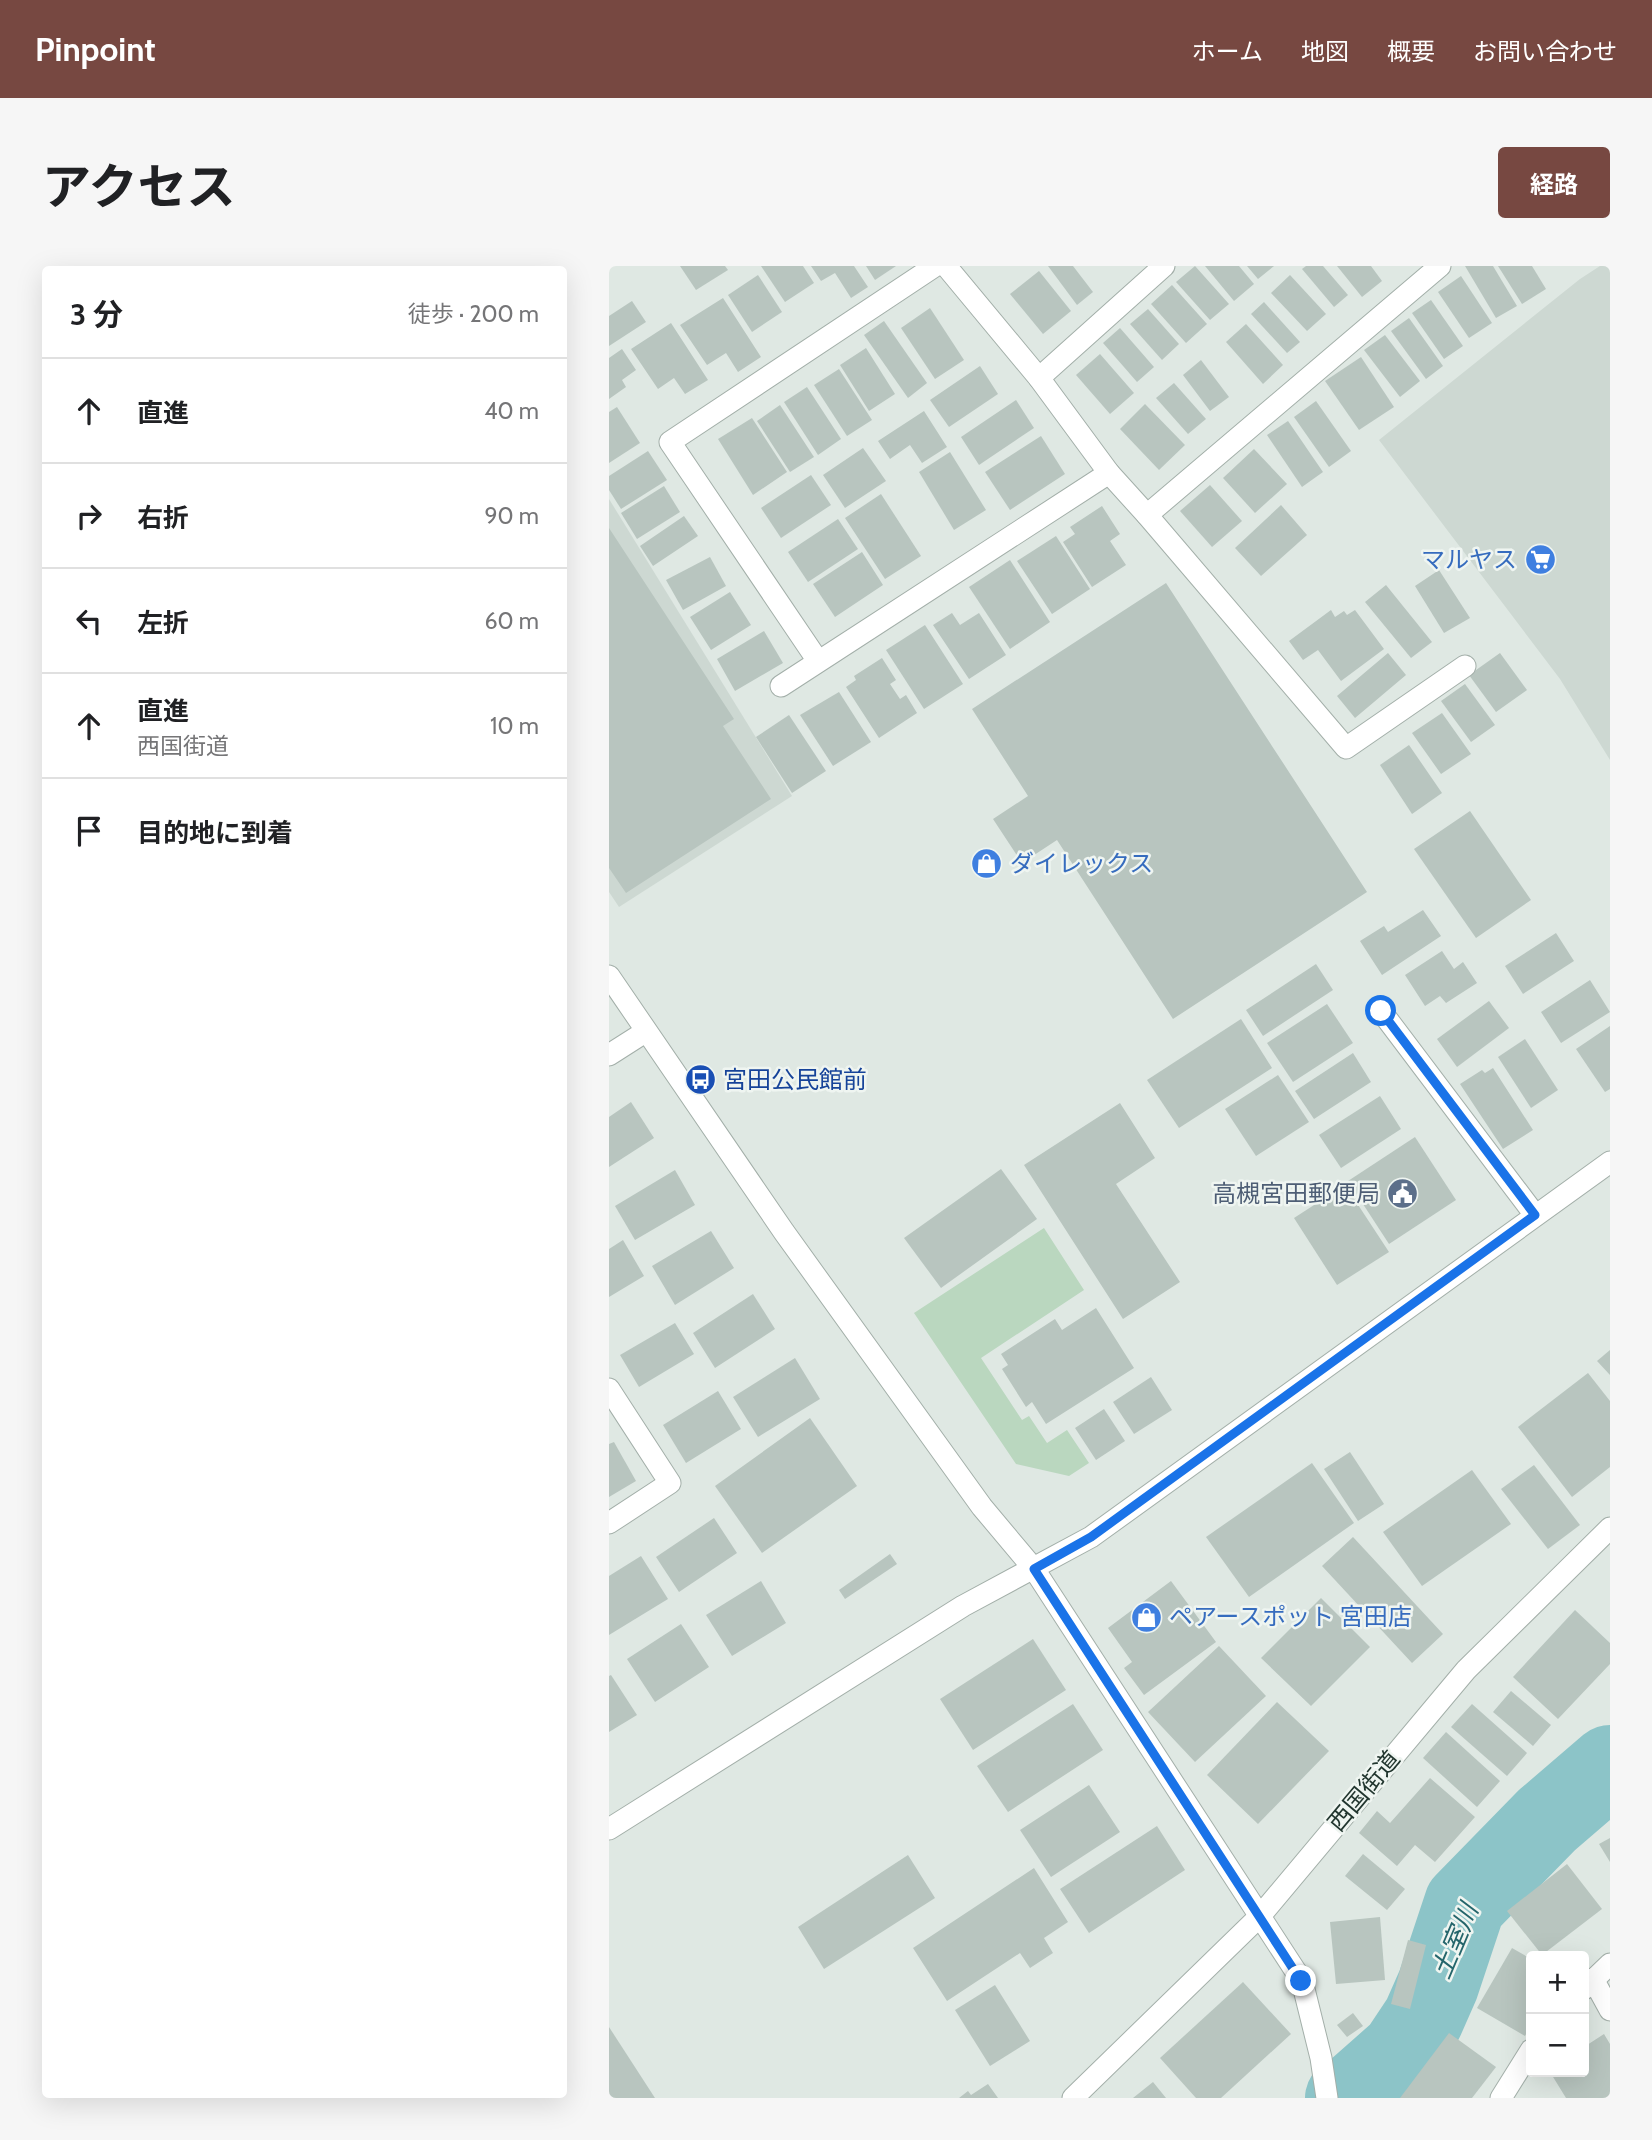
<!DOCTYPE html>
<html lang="ja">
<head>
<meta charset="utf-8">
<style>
  :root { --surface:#fff; --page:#f6f6f6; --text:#202124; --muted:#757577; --line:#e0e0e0; --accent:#774841 }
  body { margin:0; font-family:Cabin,"Noto Sans JP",sans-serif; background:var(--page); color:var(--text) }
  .controls { position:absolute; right:21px; bottom:21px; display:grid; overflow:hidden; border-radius:7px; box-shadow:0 7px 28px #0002 }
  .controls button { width:63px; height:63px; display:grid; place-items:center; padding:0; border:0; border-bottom:2px solid var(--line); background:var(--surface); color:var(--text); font:35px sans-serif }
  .stop { position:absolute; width:21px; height:21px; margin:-16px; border:5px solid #1a73e8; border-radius:50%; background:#fff }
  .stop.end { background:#1a73e8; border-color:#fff; box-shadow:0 2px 7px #0008 }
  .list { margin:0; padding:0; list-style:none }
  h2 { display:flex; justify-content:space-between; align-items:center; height:91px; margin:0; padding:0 28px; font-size:30px }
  h2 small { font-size:23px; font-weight:400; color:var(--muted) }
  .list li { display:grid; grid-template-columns:46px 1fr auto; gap:21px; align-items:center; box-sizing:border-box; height:105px; padding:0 28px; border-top:2px solid var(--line) }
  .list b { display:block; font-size:26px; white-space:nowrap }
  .list p { margin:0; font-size:23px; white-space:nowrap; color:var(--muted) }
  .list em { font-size:23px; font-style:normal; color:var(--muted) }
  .icon { flex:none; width:38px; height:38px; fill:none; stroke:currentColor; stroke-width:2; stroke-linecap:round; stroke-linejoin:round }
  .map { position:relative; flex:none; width:1001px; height:1832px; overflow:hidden; border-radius:7px }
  header { display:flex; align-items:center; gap:42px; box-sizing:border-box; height:98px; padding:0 35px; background:var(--accent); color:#fff }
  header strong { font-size:33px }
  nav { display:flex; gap:38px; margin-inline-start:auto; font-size:24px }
  .intro { display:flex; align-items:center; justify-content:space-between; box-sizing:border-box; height:168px; padding:0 42px }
  h1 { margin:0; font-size:49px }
  .button { padding:18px 32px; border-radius:7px; background:var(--accent); color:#fff; font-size:24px; font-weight:700 }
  main { display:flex; gap:42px; padding:0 42px }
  aside { flex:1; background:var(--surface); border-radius:7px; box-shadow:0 7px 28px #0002 }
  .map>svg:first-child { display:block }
  .built { fill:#cdd8d2 }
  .green { fill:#bad7bf }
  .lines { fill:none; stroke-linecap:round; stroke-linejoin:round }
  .river { stroke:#8cc4c8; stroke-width:82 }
  .building { fill:#b8c5bf }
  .service-casing { stroke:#a3afa9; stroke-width:23 }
  .minor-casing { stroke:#a3afa9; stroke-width:23 }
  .tertiary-casing { stroke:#a3afa9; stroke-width:23 }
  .service { stroke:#fff; stroke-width:21 }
  .minor { stroke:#fff; stroke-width:21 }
  .tertiary { stroke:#fff; stroke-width:21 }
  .route { stroke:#1a73e8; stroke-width:9 }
  .labels { text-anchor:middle; stroke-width:5; stroke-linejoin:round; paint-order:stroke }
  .shop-label { font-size:24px; fill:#366cbe; stroke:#eff5f1; text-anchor:start }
  .transit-label { font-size:24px; fill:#164399; stroke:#eff5f1; text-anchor:start }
  .service-label { font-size:24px; fill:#4e5e75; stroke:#eff5f1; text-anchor:end }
  .street-label { font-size:24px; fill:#22362f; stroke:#eff5f1 }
  .water-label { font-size:26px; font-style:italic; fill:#24656b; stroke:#eff5f1 }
</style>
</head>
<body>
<header>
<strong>Pinpoint</strong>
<nav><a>ホーム</a><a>地図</a><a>概要</a><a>お問い合わせ</a></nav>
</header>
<div class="intro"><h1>アクセス</h1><a class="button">経路</a></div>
<main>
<aside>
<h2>3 分<small>徒歩 · 200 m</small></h2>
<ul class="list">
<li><svg class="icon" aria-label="ahead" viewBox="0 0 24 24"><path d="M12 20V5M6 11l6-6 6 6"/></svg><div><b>直進</b></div><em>40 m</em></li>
<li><svg class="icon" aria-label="right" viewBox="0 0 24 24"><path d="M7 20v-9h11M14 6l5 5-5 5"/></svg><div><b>右折</b></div><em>90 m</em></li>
<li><svg class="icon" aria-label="left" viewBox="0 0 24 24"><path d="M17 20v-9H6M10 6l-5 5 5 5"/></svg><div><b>左折</b></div><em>60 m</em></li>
<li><svg class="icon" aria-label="ahead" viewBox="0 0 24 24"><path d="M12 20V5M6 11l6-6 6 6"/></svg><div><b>直進</b><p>西国街道</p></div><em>10 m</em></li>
<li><svg class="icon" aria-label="arrive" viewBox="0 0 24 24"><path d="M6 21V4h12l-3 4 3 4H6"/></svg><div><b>目的地に到着</b></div></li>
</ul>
</aside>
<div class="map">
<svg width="1001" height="1832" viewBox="0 0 1001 1832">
  <rect width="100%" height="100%" fill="#dfe8e3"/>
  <g class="built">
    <path d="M991 0H1001V494L951 413 770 174 971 13Z"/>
    <path d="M0 233 183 530 10 641 0 626Z"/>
  </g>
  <path class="green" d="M435 962 475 1024 372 1092 413 1154 420 1150 438 1177 458 1164 480 1197 460 1210 407 1198 305 1047Z"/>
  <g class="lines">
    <path class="river" d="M737 1832 749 1824 792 1786 814 1753 829 1719 856 1638 938 1554 1001 1500"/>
  </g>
  <g class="building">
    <path d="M71 0H116L119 4 87 24Z"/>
    <path d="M152 0H194L205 17 176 36Z"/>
    <path d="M202 0H245L259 21 242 32 226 7 212 15Z"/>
    <path d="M257 0H287L266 14Z"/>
    <path d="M439 0H464L484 26 468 39Z"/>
    <path d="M586 0 620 38 601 54 567 16Z"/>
    <path d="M596 0H630L645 18 625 35Z"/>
    <path d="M638 0H665L649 13Z"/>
    <path d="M697 0H714L739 29 725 41 693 3Z"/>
    <path d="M728 0H762L773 15 753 31Z"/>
    <path d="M856 0H884L908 40 887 52Z"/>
    <path d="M889 0H923L937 23 913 38Z"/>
    <path d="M430 5 462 45 434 68 401 28Z"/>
    <path d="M149 9 173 46 143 66 119 29Z"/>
    <path d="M681 9 717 48 698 65 662 27Z"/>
    <path d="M852 10 883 57 860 72 829 26Z"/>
    <path d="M563 19 598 58 577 77 542 38Z"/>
    <path d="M114 32 152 91 129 106 117 87 98 99 71 59Z"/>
    <path d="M822 34 854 80 835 93 803 47Z"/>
    <path d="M23 35 37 56 0 80V50Z"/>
    <path d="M655 36 691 76 678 87 642 48Z"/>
    <path d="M321 42 355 94 326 113 292 62Z"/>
    <path d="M539 43 570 78 553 94 521 58Z"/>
    <path d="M800 52 834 100 817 113 782 65Z"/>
    <path d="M275 55 318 117 299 132 255 69Z"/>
    <path d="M62 57 99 114 76 128 65 112 49 123 22 83Z"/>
    <path d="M637 58 674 99 654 118 617 76Z"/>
    <path d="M511 62 545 101 528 116 494 77Z"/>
    <path d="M776 69 811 115 791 131 755 84Z"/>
    <path d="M257 82 286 128 260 145 231 99Z"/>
    <path d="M13 83 27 104 13 114 17 121 0 133V92Z"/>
    <path d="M491 88 525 127 501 148 467 109Z"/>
    <path d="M752 91 785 141 750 164 716 115Z"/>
    <path d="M592 94 620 131 601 145 574 109Z"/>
    <path d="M371 100 389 128 340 161 321 134Z"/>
    <path d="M230 103 263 154 238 170 205 119Z"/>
    <path d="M565 117 597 153 579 168 547 132Z"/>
    <path d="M198 121 232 173 209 189 175 136Z"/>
    <path d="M407 134 425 162 370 199 352 171Z"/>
    <path d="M707 135 742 185 720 201 685 151Z"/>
    <path d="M536 138 576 179 550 204 511 163Z"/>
    <path d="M171 139 205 191 181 206 148 155Z"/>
    <path d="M8 141 31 177 0 197V146Z"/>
    <path d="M315 145 338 181 313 197 301 179 281 193 269 175Z"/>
    <path d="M143 152 178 206 144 229 109 173Z"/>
    <path d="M679 155 714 206 693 221 658 169Z"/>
    <path d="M432 170 456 208 401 244 376 206Z"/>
    <path d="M254 182 277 215 236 242 214 209Z"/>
    <path d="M645 183 678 218 646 247 614 212Z"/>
    <path d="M39 185 58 214 12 243 0 224V210Z"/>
    <path d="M341 186 377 244 345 264 310 206Z"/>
    <path d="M202 209 222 239 172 272 152 242Z"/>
    <path d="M601 219 633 255 603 281 571 245Z"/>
    <path d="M55 220 71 246 28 273 12 247Z"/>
    <path d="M272 228 312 290 276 313 236 252Z"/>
    <path d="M672 239 698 269 652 310 626 282Z"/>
    <path d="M493 240 511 268 501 275 517 299 483 321 454 276 466 268 461 261Z"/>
    <path d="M75 250 89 270 44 300 31 280Z"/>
    <path d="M229 253 249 283 199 316 179 286Z"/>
    <path d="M0 262 125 453 114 460 162 533 17 627 0 602Z"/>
    <path d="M447 270 481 323 443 348 408 295Z"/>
    <path d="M253 286 274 319 226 351 204 318Z"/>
    <path d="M101 291 117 320 74 344 57 314Z"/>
    <path d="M401 294 441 356 401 383 360 321Z"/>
    <path d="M830 304 861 352 835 367 806 320Z"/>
    <path d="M557 317 758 626 564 753 448 574 413 597 384 553 419 530 363 443Z"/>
    <path d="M777 319 823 376 802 392 756 336Z"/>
    <path d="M121 326 142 359 102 384 81 351Z"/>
    <path d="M722 344 726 351 735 345 738 349 746 344 775 383 732 415 709 384 694 394 680 375Z"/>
    <path d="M343 347 351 359 370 347 397 389 360 413 324 359Z"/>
    <path d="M316 359 354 418 315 443 277 384Z"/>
    <path d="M155 365 174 397 126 425 108 393Z"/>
    <path d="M779 387 797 409 746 452 728 430Z"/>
    <path d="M891 387 918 424 887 446 860 409Z"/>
    <path d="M273 392 287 414 281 418 291 433 297 429 308 447 270 472 237 421 247 414 245 410Z"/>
    <path d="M856 418 886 459 862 476 832 435Z"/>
    <path d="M230 426 262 476 224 500 191 449Z"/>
    <path d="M833 447 862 488 832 508 803 467Z"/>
    <path d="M180 449 217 505 183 527 147 471Z"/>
    <path d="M800 479 833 527 803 548 771 499Z"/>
    <path d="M861 545 922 634 867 672 805 583Z"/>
    <path d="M814 644 832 670 773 709 751 675 775 660 779 666Z"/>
    <path d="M947 667 965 695 914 728 896 700Z"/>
    <path d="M833 685 845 703 854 696 868 717 837 737 831 730 816 740 796 709Z"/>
    <path d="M707 698 724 724 654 770 637 744Z"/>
    <path d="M981 714 1001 746 952 777 932 746Z"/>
    <path d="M880 735 900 762 848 801 828 773Z"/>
    <path d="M718 738 744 777 684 816 658 777Z"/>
    <path d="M632 753 663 802 570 862 538 814Z"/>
    <path d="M1001 760V823L996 826 967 783Z"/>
    <path d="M916 773 949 824 922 842 889 791Z"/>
    <path d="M744 787 762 816 705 853 686 825Z"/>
    <path d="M884 802 924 864 894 883 851 818 873 804 876 807Z"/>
    <path d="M669 809 700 856 647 890 616 843Z"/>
    <path d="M771 830 792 863 732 902 710 869Z"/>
    <path d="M22 836 45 872 0 901V851Z"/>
    <path d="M511 837 546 892 507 918 571 1016 514 1053 415 899Z"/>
    <path d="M806 871 847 934 780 978 739 915Z"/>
    <path d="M392 903 428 953 332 1022 295 972Z"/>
    <path d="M66 904 86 939 26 974 6 940Z"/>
    <path d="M736 919 780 986 728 1019 685 952Z"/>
    <path d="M102 965 125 1002 66 1039 43 1000Z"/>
    <path d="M14 974 35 1010 0 1031V983Z"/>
    <path d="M144 1028 166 1063 106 1102 84 1067Z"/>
    <path d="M487 1042 525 1102 437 1158 423 1136 417 1141 393 1103 399 1099 392 1088 446 1053 453 1064Z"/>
    <path d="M66 1057 85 1088 30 1121 11 1089Z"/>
    <path d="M1001 1084V1109L988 1095Z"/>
    <path d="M186 1092 211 1133 149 1171 124 1131Z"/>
    <path d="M979 1107 1001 1135V1201L963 1231 909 1161Z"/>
    <path d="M542 1111 563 1144 525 1168 504 1136Z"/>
    <path d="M109 1125 132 1163 77 1197 54 1159Z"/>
    <path d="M495 1143 516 1175 487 1194 466 1162Z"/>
    <path d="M201 1152 248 1220 153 1287 106 1220Z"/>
    <path d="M5 1176 27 1215 0 1231V1178Z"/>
    <path d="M741 1186 775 1238 749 1255 715 1203Z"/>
    <path d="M703 1197 745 1257 640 1331 597 1271Z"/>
    <path d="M925 1199 971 1259 939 1283 892 1223Z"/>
    <path d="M863 1204 902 1258 813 1320 774 1266Z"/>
    <path d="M105 1252 128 1287 70 1326 47 1291Z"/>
    <path d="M744 1271 834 1368 803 1397 713 1300Z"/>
    <path d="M281 1288 288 1298 236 1333 230 1324Z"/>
    <path d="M32 1290 59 1333 0 1369V1310Z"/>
    <path d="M152 1315 177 1357 123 1390 97 1349Z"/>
    <path d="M562 1315 607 1376 535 1429 515 1402 523 1396 499 1362Z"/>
    <path d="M712 1332 761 1381 702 1440 652 1392Z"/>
    <path d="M966 1344 1001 1377V1398L949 1453 904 1411Z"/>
    <path d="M72 1358 100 1401 46 1436 18 1393Z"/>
    <path d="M424 1373 457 1424 364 1484 331 1433Z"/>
    <path d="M610 1380 657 1430 586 1496 539 1446Z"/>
    <path d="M2 1409 28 1449 0 1466V1410Z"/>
    <path d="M902 1425 942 1459 924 1480 884 1446Z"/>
    <path d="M668 1436 720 1485 649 1558 598 1509Z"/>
    <path d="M464 1438 494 1484 399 1546 368 1500Z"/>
    <path d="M863 1438 918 1487 898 1510 842 1461Z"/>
    <path d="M837 1466 891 1515 868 1541 814 1492Z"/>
    <path d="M821 1512 866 1551 826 1596 806 1579 788 1600 750 1567 768 1545 781 1557Z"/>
    <path d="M480 1519 511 1566 442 1611 411 1564Z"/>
    <path d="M548 1560 576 1604 480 1667 451 1623Z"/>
    <path d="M1001 1572V1596L990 1578Z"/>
    <path d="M754 1588 796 1623 778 1644 736 1610Z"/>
    <path d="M299 1589 326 1632 215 1703 189 1661Z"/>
    <path d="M958 1598 993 1643 933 1689 898 1645Z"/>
    <path d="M425 1602 459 1656 435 1672 444 1687 421 1702 411 1687 338 1735 304 1682Z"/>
    <path d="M771 1651 776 1714 727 1718 721 1656Z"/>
    <path d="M799 1674 817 1679 801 1743 782 1738Z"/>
    <path d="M903 1682 922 1693V1759L916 1770 868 1742Z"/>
    <path d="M634 1716 682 1768 612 1832H587L551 1792Z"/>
    <path d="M386 1719 421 1775 381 1800 346 1744Z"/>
    <path d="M744 1747 754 1760 738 1771 728 1759Z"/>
    <path d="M0 1761 46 1832H0Z"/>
    <path d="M840 1767 887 1801 863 1832H791Z"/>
    <path d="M995 1768 1001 1778V1832H957L941 1806H975V1781Z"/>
    <path d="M544 1816 557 1832H524Z"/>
    <path d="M379 1818 389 1832H350L359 1825 362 1829Z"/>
  </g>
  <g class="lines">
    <defs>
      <path id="service" d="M772 745 926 949"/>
      <g id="minor">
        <path d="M337 0 430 112 500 207 538 249 831 0"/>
        <path d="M430 112 555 0"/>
        <path d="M538 249 737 482 856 400"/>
        <path d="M209 395 61 176 326 0"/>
        <path d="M172 420 500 207"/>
        <path d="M0 789 36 766"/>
        <path d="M0 1123 61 1217 0 1257"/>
        <path d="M425 1303 693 1715 712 1792 718 1832"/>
        <path d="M984 1713 1001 1744"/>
        <path d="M975 1723 1001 1698"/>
        <path d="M464 1832 651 1650 857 1404 1001 1262"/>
        <path d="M892 1832 922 1784"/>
      </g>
      <g id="tertiary">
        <path d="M0 710 175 966 373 1241 425 1303"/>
        <path d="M0 1563 354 1340 482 1271 1001 896"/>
      </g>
    </defs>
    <use href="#service" class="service-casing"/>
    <use href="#minor" class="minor-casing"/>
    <use href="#tertiary" class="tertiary-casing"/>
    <use href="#service" class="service"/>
    <use href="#minor" class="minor"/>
    <use href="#tertiary" class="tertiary"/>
  </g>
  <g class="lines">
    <path class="route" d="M692 1715 425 1303 482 1271 926 949 772 745"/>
  </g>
  <defs>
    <symbol id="supermarket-disc" viewBox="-11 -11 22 22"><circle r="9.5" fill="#3f7fe0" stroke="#eff5f1"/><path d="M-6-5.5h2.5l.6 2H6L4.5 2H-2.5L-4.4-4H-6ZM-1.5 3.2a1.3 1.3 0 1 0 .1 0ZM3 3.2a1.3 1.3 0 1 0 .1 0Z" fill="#fff"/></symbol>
    <symbol id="shop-disc" viewBox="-11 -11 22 22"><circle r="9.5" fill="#3f7fe0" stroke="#eff5f1"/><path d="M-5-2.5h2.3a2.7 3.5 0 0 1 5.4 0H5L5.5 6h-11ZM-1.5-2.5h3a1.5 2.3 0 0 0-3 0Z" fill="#fff"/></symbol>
    <symbol id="bus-disc" viewBox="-11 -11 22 22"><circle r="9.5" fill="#1a4fb4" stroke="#eff5f1"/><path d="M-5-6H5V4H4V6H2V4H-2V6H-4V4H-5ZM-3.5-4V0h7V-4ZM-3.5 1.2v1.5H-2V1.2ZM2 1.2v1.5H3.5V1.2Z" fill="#fff"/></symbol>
    <symbol id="civic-disc" viewBox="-11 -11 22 22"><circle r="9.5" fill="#5c6f8a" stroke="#eff5f1"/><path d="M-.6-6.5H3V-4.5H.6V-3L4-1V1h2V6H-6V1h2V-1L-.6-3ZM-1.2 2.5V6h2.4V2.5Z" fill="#fff"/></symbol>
  </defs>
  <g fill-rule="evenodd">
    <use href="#supermarket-disc" x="914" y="276" width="35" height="35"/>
    <use href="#shop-disc" x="360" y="580" width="35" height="35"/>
    <use href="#bus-disc" x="74" y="796" width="35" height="35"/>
    <use href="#civic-disc" x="776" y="910" width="35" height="35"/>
    <use href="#shop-disc" x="520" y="1334" width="35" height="35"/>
  </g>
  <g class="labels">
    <g class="shop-label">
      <text x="908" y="302" text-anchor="end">マルヤス</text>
      <text x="401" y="606">ダイレックス</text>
      <text x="560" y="1359">ペアースポット 宮田店</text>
    </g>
    <g class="transit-label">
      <text x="114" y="822">宮田公民館前</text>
    </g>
    <g class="service-label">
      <text x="771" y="936">高槻宮田郵便局</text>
    </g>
    <g class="street-label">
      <text transform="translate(755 1525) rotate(-50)" y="8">西国街道</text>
    </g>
    <g class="water-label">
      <text transform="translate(846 1675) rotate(-67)" y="9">土室川</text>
    </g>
  </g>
</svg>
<div class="controls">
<button>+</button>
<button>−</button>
</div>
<div class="stop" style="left:772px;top:745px"></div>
<div class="stop end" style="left:692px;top:1715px"></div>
</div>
</main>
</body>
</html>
